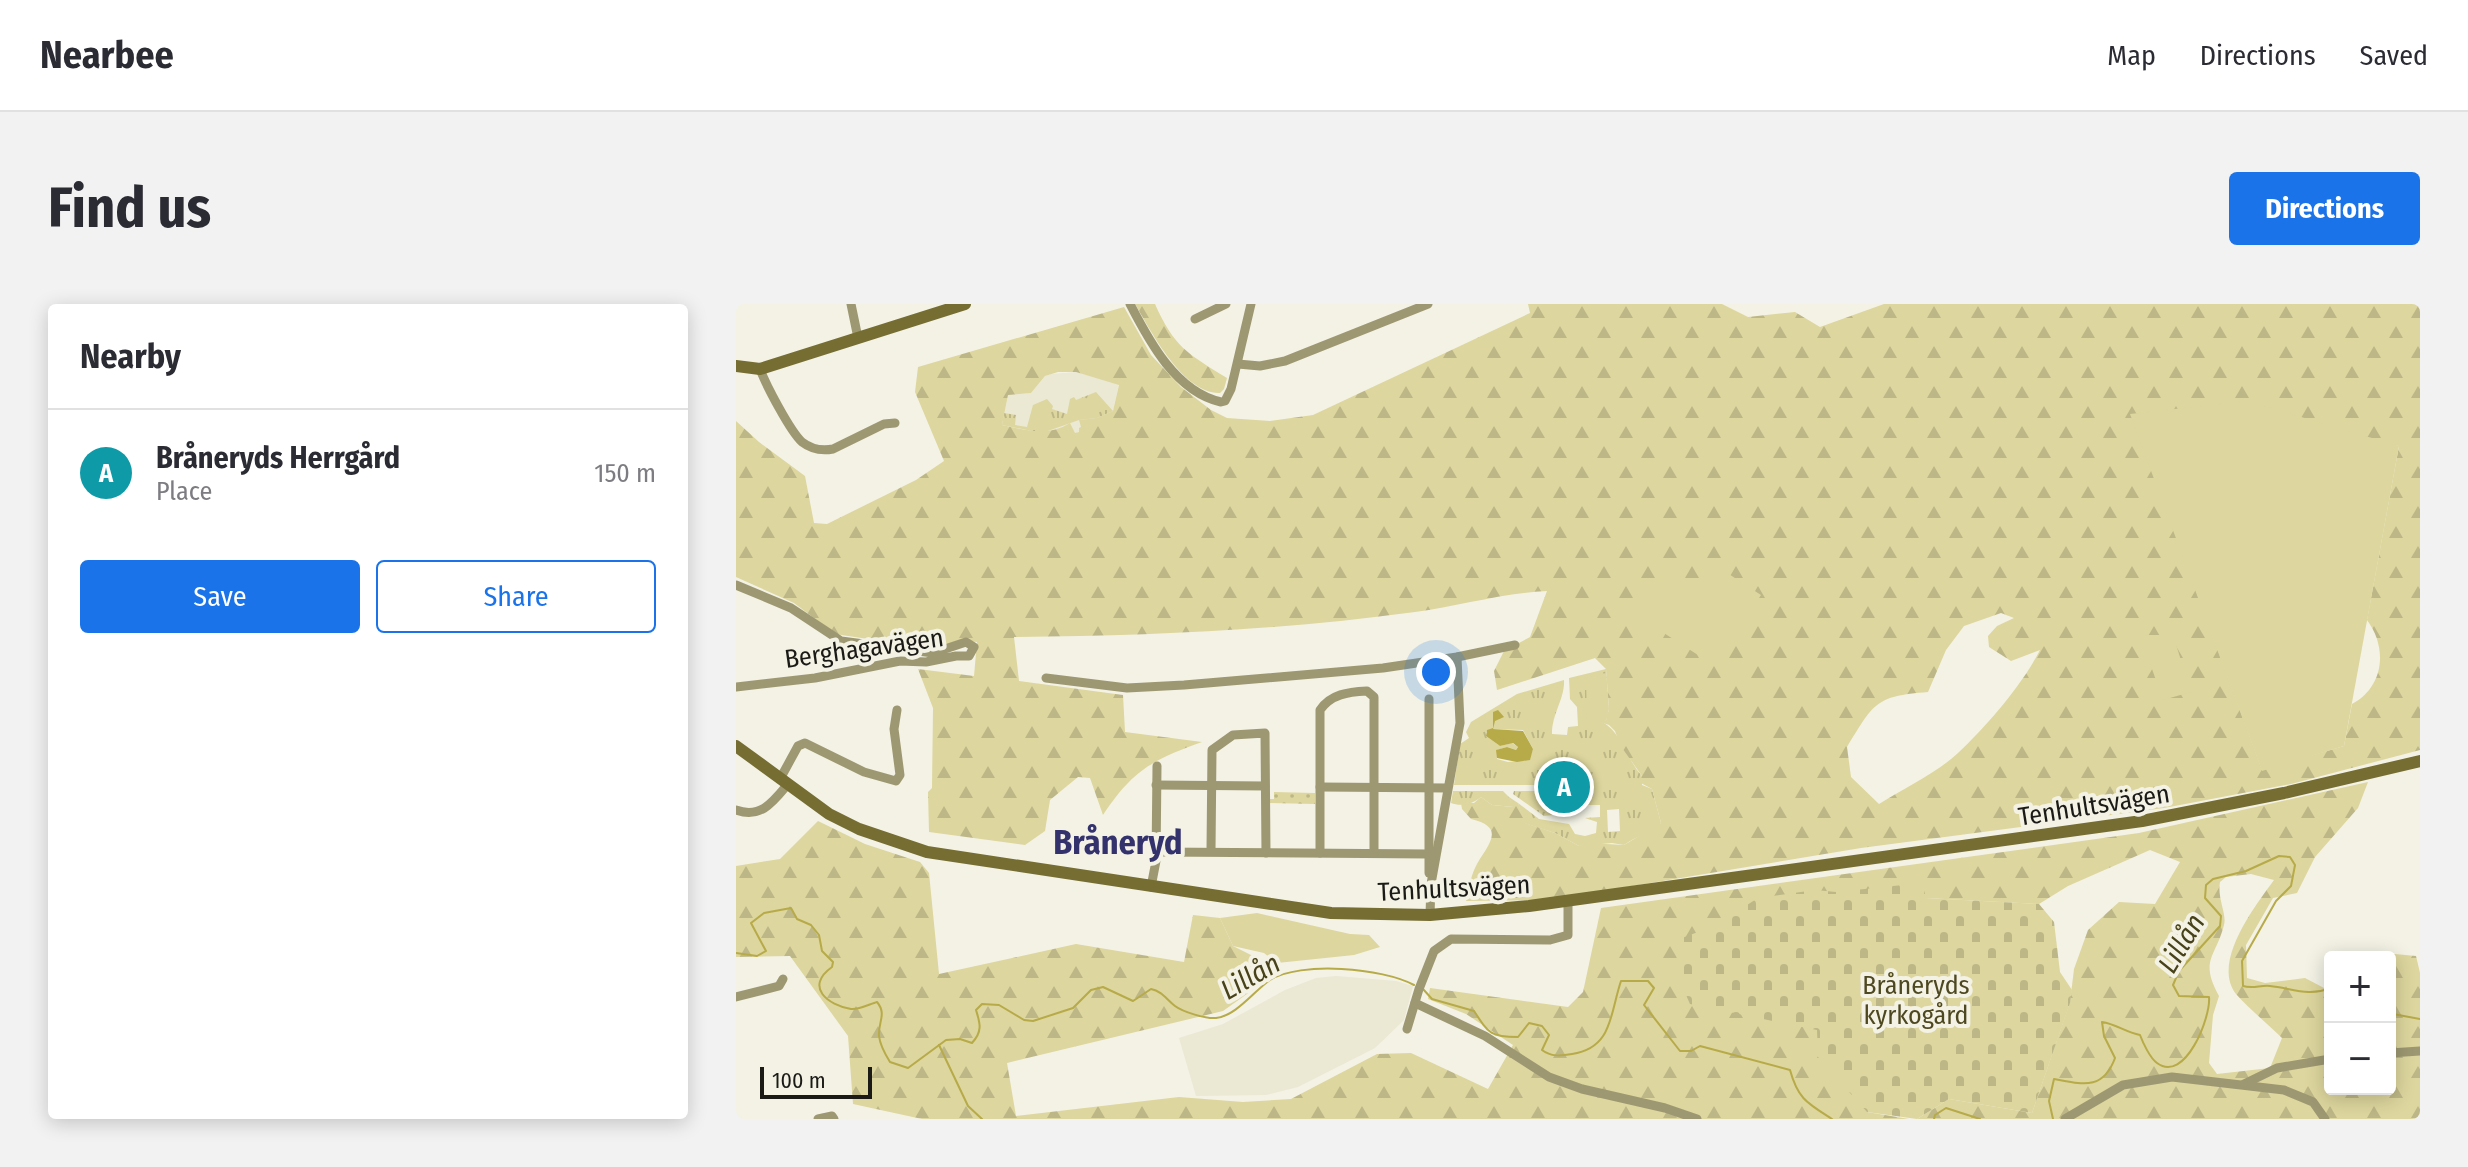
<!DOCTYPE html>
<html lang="en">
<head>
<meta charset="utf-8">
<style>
  :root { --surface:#fff; --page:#f2f2f3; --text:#2b2b33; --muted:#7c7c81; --line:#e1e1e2; --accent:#1a73e8 }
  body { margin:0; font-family:"Fira Sans Condensed",sans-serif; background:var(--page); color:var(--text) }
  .controls { position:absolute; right:24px; bottom:24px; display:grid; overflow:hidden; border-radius:8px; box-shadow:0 4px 20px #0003 }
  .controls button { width:72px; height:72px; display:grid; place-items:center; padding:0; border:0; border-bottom:2px solid var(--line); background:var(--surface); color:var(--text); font:40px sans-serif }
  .scale { position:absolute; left:24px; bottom:20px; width:112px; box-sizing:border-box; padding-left:8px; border:4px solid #1b1a16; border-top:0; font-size:22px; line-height:28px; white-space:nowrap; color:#1b1a16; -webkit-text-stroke:6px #f3f2e5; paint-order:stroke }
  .you { position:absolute; left:700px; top:368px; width:28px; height:28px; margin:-20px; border:6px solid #fff; border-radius:50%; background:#1a73e8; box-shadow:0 0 0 12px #1a73e833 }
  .badge { display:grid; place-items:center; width:52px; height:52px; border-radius:50%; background:var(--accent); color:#fff; font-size:26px; font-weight:700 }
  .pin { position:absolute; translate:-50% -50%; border:4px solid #fff; box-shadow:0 2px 8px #0006 }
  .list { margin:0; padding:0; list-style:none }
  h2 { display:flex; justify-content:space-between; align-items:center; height:104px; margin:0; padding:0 32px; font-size:34px }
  h2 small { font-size:26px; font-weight:400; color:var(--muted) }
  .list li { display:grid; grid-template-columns:52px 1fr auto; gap:24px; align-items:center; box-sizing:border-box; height:128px; padding:0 32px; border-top:2px solid var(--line) }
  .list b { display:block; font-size:30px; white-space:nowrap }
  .list p { margin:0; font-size:26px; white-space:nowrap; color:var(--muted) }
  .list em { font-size:26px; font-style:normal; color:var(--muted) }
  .actions { display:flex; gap:16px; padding:24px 32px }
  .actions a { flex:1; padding:18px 0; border:2px solid var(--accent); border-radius:8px; text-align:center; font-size:28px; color:var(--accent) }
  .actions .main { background:var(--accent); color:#fff }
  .map { position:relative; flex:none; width:1684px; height:815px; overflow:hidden; border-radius:8px }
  header { display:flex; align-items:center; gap:48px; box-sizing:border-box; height:112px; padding:0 40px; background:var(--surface); border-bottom:2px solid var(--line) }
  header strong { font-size:38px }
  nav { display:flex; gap:44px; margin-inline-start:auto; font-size:28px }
  .intro { display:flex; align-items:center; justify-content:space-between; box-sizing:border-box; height:192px; padding:0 48px }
  h1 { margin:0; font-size:56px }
  .button { padding:20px 36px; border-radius:8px; background:var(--accent); color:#fff; font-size:28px; font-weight:700 }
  main { display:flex; gap:48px; padding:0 48px }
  aside { flex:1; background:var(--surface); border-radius:8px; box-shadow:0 4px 20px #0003 }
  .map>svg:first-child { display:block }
  .built { fill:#ebe8d4 }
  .grass { fill:url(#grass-tufts); fill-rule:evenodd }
  .forest { fill:url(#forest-firs); fill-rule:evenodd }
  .cemetery { fill:url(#cemetery-stones) }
  .park { fill:url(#park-dots) }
  .garden { fill:#ddd69e }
  .water { fill:#b7aa49 }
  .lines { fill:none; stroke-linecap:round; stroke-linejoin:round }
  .stream { stroke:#b7aa49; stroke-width:2 }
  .street { stroke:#9d9872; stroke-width:9 }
  .secondary { stroke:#756d32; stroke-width:12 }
  .labels { text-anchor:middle; stroke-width:8; stroke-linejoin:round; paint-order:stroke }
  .street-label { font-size:26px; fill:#1b1a16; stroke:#f3f2e5 }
  .park-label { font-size:26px; fill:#4e4820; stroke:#f3f2e5 }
  .water-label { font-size:28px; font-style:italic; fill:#48421a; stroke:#f3f2e5 }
  .district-label { font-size:34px; font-weight:bold; fill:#34326d; stroke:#f3f2e5 }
</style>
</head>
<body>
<header>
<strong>Nearbee</strong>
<nav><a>Map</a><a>Directions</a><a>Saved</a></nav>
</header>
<div class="intro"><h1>Find us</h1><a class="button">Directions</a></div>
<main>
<aside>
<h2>Nearby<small></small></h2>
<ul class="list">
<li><span class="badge" style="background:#0f9aa8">A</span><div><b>Bråneryds Herrgård</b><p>Place</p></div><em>150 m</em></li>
</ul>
<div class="actions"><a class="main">Save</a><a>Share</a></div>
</aside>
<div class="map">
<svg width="1684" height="815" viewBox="0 0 1684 815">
  <defs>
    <pattern id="grass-tufts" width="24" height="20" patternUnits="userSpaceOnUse" patternTransform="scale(2)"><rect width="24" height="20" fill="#ddd69e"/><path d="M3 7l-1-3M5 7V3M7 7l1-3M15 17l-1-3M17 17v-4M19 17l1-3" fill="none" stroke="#bdb787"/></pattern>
    <pattern id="forest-firs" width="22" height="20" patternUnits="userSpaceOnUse" patternTransform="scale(2)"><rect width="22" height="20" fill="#ddd69e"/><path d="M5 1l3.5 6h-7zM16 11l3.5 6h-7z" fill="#bdb787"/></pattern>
    <pattern id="cemetery-stones" width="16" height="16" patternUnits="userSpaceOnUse" patternTransform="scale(2)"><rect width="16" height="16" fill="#ddd69e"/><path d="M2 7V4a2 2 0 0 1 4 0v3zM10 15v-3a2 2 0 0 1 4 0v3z" fill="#bdb787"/></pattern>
    <pattern id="park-dots" width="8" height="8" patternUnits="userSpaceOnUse" patternTransform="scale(2)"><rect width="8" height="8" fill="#ddd69e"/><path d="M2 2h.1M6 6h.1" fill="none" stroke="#bdb787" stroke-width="1.8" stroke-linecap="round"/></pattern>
  </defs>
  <rect width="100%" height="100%" fill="#f3f2e5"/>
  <g class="built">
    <path d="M340 68 383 80 377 107 339 130 326 124 306 129 266 121 272 91 295 89 309 72 315 70Z"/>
    <path d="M600 672 660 677 677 682 668 716 639 744 562 783 530 791 460 792 443 734 487 720 549 686 580 674Z"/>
  </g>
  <g class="grass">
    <path d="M360 88 377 107 361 114 343 116 306 129 266 121 268 109 280 111 279 121 291 123 297 101 311 95 317 102 316 105 331 110 334 95 338 93 340 96Z"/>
    <path d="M870 365 873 405 870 416 866 418C885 427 891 456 906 472V481L916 485 925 519C914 530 900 532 888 541L876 539 843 542 819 529 788 519 782 499 803 515 833 520 839 530 849 532 860 529 861 518 849 514 864 513V501H839V477L831 460 824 461 826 466 815 467 809 478 804 481H718L724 440 733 434 730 428 735 418 781 390 828 376C829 395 816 409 816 430L831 431 832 423 842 422 841 403 834 395 833 374ZM754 425 787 426 797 445 793 456 772 458 761 455V446L771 443 780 446 782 443 776 439 764 442 750 432V428ZM883 505 884 527 872 528 871 506Z"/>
    <path d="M717 487H767L773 493 778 503 756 501 745 493C737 500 725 503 715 499Z"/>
    <path d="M778 487H808L815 499H834L833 509 808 512 777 490Z"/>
  </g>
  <g class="forest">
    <path d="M399 0H419C438 43 452 50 491 74L488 85 484 89C447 90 415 27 399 0Z"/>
    <path d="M792 0H986L1012 13 1059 8 1084 23 1148 0H1684V446L1555 480 1428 504 1125 544 812 596 730 597C733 587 734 574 739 564 748 544 774 524 735 515L726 505 725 499H738L745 493 756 501 777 503 773 493 782 499 789 519 819 529 843 542 852 539 888 541 925 519 916 485 903 478 906 472 884 441 879 427 873 421 864 418 870 416 873 405 870 365 859 354 761 386 758 367 768 347 794 333 811 287C766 289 723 302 679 308 547 326 411 332 278 333L283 377 387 391 389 428 466 438C416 456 397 466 367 511L354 474 342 473 314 496 309 527 289 541 193 528 192 488 196 484 197 404 182 365 238 372 241 338 223 336 198 345 99 330 58 299 0 273V117L23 138 69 172 78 219 91 220 180 176 208 157 179 88 182 63 388 3 415 51 445 83 475 106 491 114 534 117 577 111 794 9ZM322 68H340L383 81 377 107 361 114 343 116 345 123 343 124V128L339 129 334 119C312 133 290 126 266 121L272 91 295 89 309 72ZM1395 110 1663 142 1631 316C1652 344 1648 383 1616 400L1608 442 1526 466ZM1265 309 1278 314 1261 322 1252 332 1253 343 1275 357 1304 346C1287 380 1250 423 1222 449 1202 468 1167 485 1143 500L1115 473 1111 443C1138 400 1138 392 1192 388L1210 346 1228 322Z"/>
    <path d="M1632 478 1622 504 1579 553 1561 589 1537 594 1510 641 1511 674 1529 679 1569 674 1590 685 1594 682V785H1654V653H1621L1627 647 1680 652 1684 669V815H1181L1213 795 1296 809 1334 698 1338 665 1352 626 1383 598 1419 600 1444 558 1414 546 1332 582 1303 600 1190 594 1131 808 1173 815H186L117 800 112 732 54 652 0 653V562L44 555 82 517 129 540 184 558 193 569 203 670 340 640 448 658 457 611 484 614 497 642 545 666 487 707 271 759 280 812 443 793 507 798 555 795 641 750 675 749 752 785 777 741 730 710 692 695 694 684 832 703 847 688 865 604 1403 529ZM1515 570 1538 576C1520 601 1475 658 1500 690 1513 705 1531 719 1546 734L1534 764 1481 770 1473 759 1477 711 1483 692C1463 656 1480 653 1488 621 1491 610 1481 594 1484 578L1490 573Z"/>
  </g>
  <path class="cemetery" d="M1186 579 1190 594 1303 600 1318 618 1324 668 1336 686 1334 699 1296 809 1213 795 1181 815 1131 808 1082 753 1081 726 954 700 938 664 946 634 978 622 1022 594 1079 586 1100 588Z"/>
  <path class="park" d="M538 488 579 489V500L532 499V495H538Z"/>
  <g class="garden">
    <path d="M1511 97 1663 142 1608 442 1526 467 1394 110Z"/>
    <path d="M979 261 1025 291 979 362 903 313 928 274 957 293Z"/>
    <path d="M1412 331H1437L1455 388 1427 396 1405 334Z"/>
    <path d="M870 369 872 413 867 418H851L850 374Z"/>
    <path d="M521 609 614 630 633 631 644 643 618 651 541 659 528 649 497 642 484 614Z"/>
  </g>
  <path class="water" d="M762 406 768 413 759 417 757 425 787 427 797 445 794 456 781 458 761 454 760 446 771 443 780 446 782 443 777 439 764 442 750 432 751 426 757 424V408Z"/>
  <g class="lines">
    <g class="stream">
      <path d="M0 649 21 652 30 647 15 619 28 609 55 604 61 615 75 621 83 631 86 647 97 658 96 663C68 683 92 701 115 705 122 706 134 700 141 698 151 710 142 718 143 732 144 741 149 750 154 758L172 764 210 736 224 735 236 739C247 727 244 719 240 706L246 700 263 701 288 716 297 717 337 704 355 686 367 683 397 697 415 685C426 687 431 696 439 702 447 708 470 715 480 714 500 712 518 687 534 676 564 657 647 664 678 681"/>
      <path d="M687 685 696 695 738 707C753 730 755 733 782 733L793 719 806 722 813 731 806 746C815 753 825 752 836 750 877 744 874 709 885 677H912L918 684 908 701 944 747H955L964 742 1054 766C1062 795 1071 799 1096 815"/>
      <path d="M1654 702 1657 710 1684 715"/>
      <path d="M203 741 232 802 246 815"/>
      <path d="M1198 815 1199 811 1210 804 1244 815"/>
      <path d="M1317 815 1313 797 1318 775C1346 780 1367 787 1379 754L1368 732 1366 718C1380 720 1389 728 1404 731 1407 739 1414 754 1421 759 1449 780 1475 713 1473 693L1443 692 1437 681 1443 667 1484 622 1485 612 1469 594 1470 581 1477 575 1510 567 1543 552 1554 553 1559 561 1555 582 1540 597 1506 657 1507 682C1517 685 1524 681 1534 682 1555 684 1573 693 1594 684"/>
    </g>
    <g class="street">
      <path d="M115 0 122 34"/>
      <path d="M394 0C413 37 440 88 485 98L489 97 495 85 515 0"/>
      <path d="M459 15 490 0"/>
      <path d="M502 60 524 62 549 57 692 0"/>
      <path d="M24 65C30 81 54 127 66 138 75 145 86 147 97 145L148 120 159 119"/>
      <path d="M0 281 55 304 105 337 197 349 230 338 238 343 233 352H220L190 358 164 357 79 374 0 383"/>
      <path d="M310 374 391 384 448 381 647 364 721 353 779 341"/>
      <path d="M44 475 62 442 69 439 128 468 160 477 164 471 158 425 161 406"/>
      <path d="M420 481 529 482"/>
      <path d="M584 483 711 484"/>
      <path d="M0 506C25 515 37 498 52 480"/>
      <path d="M475 547 476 446 497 431 529 429 530 549"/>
      <path d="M421 548 692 550"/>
      <path d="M584 549V406C595 390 612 388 631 387L638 393V549"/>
      <path d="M693 569V395"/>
      <path d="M415 583 420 557 421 462"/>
      <path d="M694 611 695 580 724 419 721 353"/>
      <path d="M0 693 43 682 47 675"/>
      <path d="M679 699 749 732 813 773 846 785 929 804 961 815"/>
      <path d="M671 725 683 685 698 647 715 635 814 636 832 631V597"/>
      <path d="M1654 749 1684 747"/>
      <path d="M1508 780 1541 764 1594 755"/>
      <path d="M82 815 96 812 98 815"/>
      <path d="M1329 815 1387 781 1436 773 1548 786 1577 798 1589 815"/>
    </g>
    <g class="secondary">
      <path d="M0 62 24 65 229 0"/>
      <path d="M0 442 93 510 123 525 191 548 595 609 694 611 793 602 1406 517 1548 489 1684 457"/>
    </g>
  </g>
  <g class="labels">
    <g class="street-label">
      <text transform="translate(128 344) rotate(-8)" y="9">Berghagavägen</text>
      <text transform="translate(1358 501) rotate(-9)" y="9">Tenhultsvägen</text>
      <text transform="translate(718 584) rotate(-3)" y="9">Tenhultsvägen</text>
    </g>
    <g class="park-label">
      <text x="1180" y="690">Bråneryds<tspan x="1180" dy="30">kyrkogård</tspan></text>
    </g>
    <g class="water-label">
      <text transform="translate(1445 639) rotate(-59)" y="10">Lillån</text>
      <text transform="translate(514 672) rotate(-30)" y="10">Lillån</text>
    </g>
    <g class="district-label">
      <text x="382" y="550">Bråneryd</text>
    </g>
  </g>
</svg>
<div class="controls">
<button>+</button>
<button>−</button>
</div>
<div class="scale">100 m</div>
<div class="you"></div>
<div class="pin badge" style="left:828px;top:483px;background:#0f9aa8">A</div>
</div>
</main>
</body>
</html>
